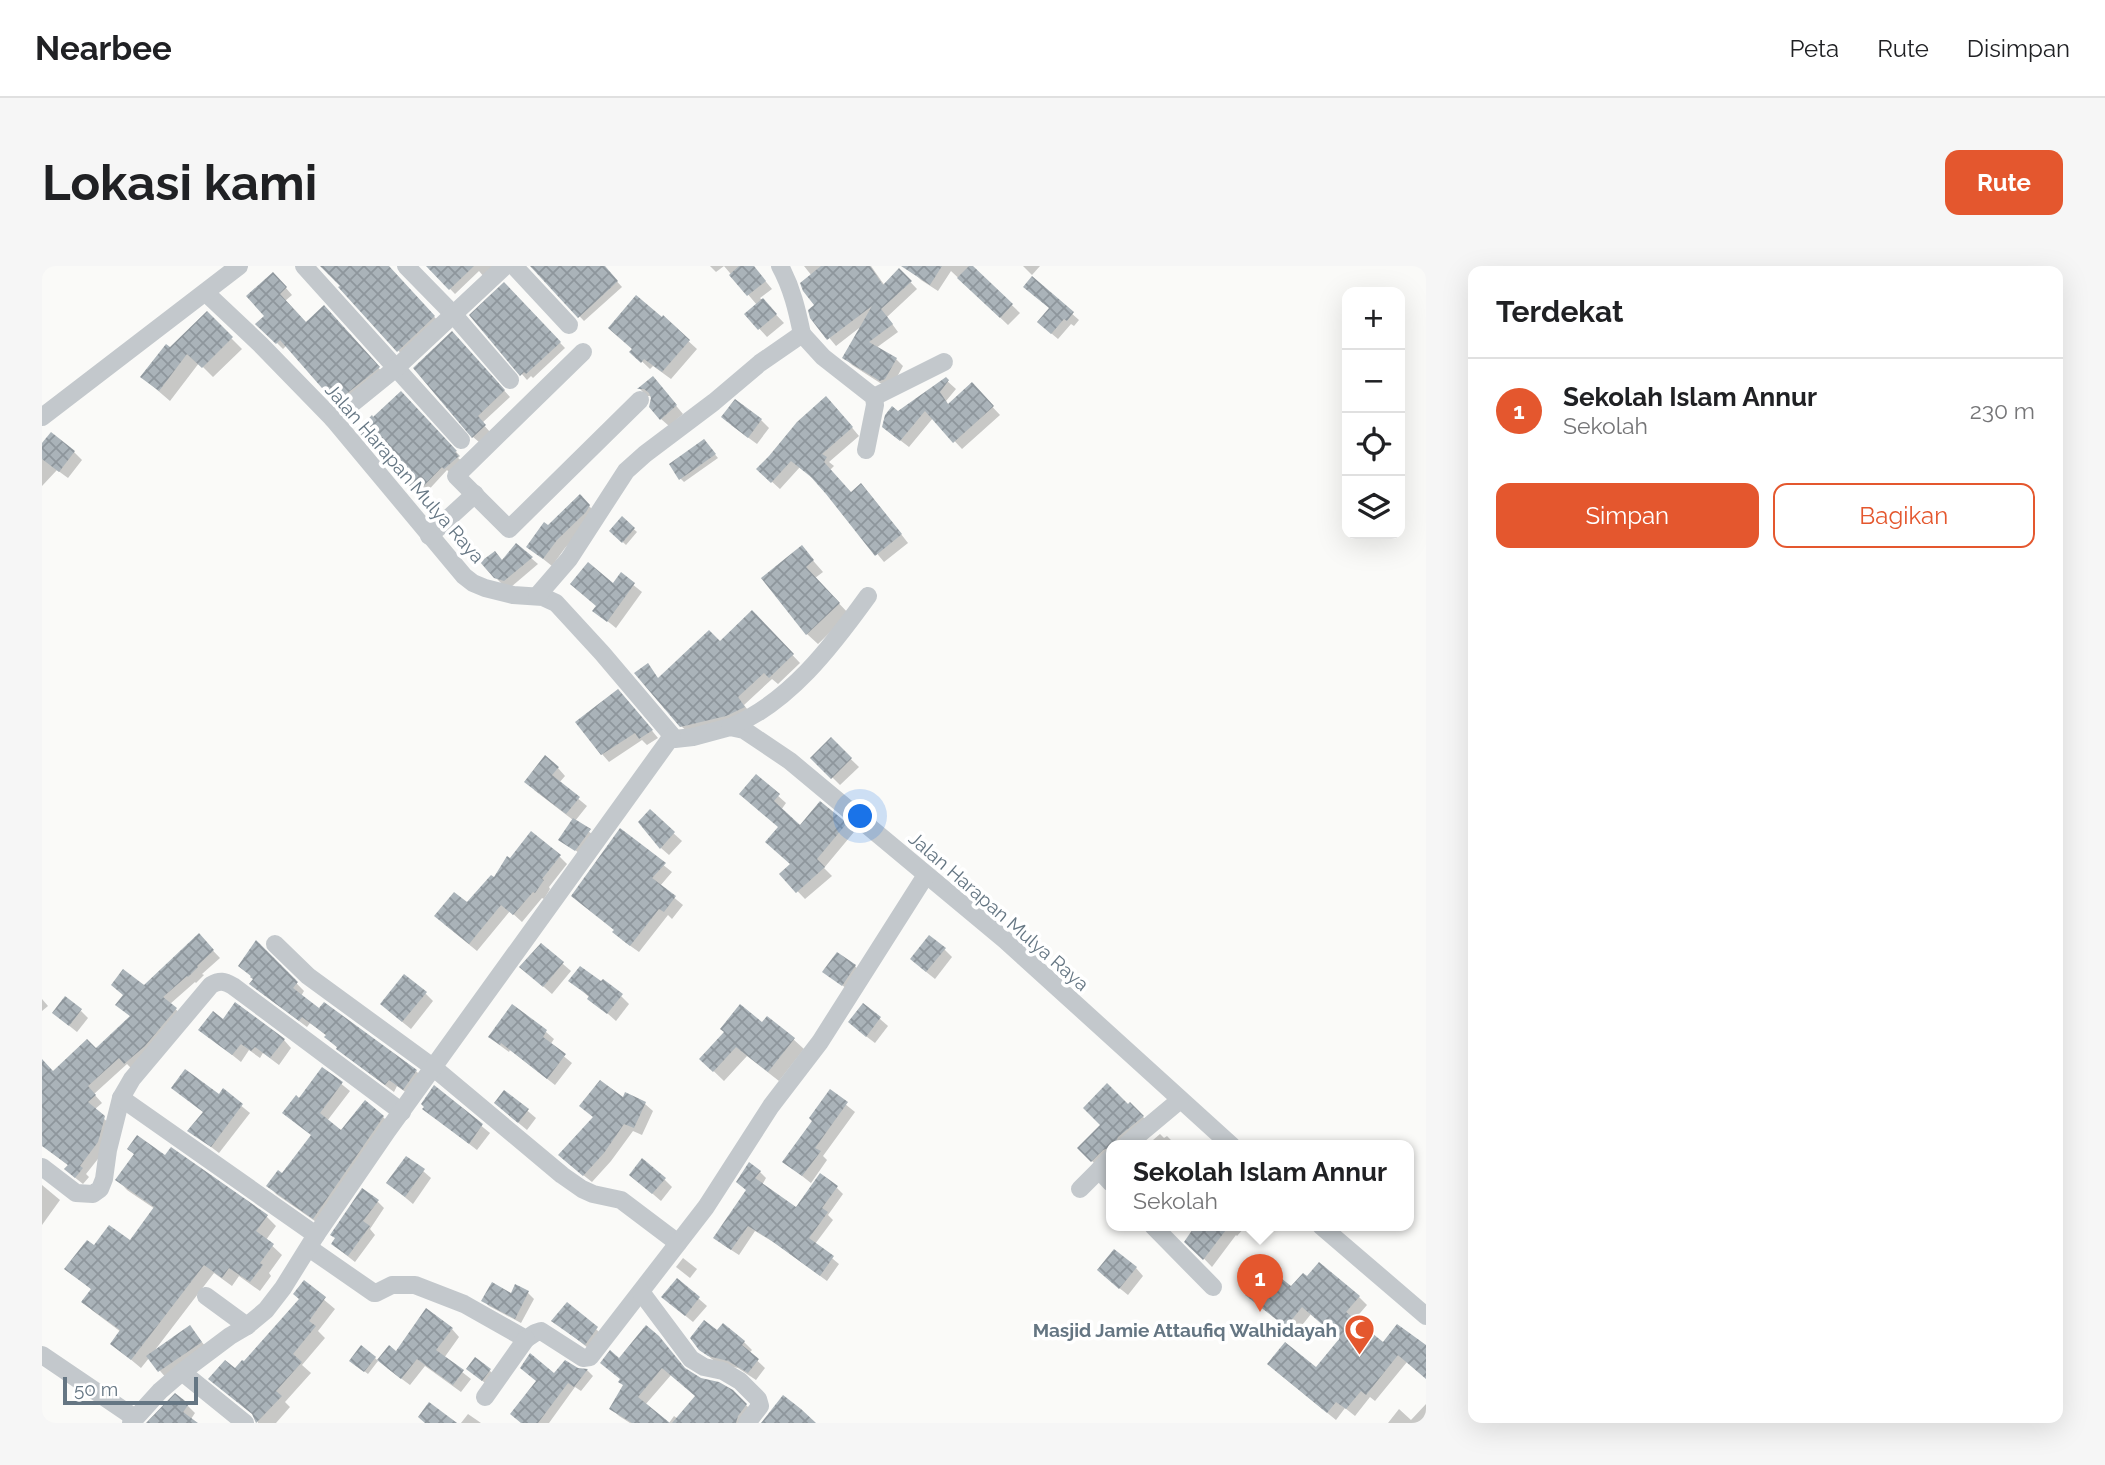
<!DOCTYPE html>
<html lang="id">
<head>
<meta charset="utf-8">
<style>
  :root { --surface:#fff; --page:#f6f6f6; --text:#202124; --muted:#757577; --line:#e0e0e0; --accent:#e4572e }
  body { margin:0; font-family:Raleway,sans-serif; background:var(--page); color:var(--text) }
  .controls { position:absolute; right:21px; top:21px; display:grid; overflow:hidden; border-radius:14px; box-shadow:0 7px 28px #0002 }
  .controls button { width:63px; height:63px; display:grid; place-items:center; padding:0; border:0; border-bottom:2px solid var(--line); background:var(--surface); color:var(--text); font:35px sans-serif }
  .scale { position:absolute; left:21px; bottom:18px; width:135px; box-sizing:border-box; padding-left:7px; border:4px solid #657683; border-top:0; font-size:19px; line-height:24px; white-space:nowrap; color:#657683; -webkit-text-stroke:5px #fff; paint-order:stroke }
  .you { position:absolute; left:819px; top:551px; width:24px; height:24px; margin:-18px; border:5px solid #fff; border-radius:50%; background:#1a73e8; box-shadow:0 0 0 10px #1a73e833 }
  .badge { display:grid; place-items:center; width:46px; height:46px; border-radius:50%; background:var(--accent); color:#fff; font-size:23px; font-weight:700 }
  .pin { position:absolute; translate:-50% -58px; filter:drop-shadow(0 2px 4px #0008) }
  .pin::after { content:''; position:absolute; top:37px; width:24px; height:21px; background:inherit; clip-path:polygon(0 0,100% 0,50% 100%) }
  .popup { position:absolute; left:1064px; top:874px; width:308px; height:91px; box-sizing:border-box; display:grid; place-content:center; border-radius:14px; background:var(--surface); filter:drop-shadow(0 2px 5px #0005); font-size:23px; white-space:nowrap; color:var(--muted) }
  .popup b { font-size:26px; color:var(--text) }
  .popup::after { content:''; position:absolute; left:50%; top:100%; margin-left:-14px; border:14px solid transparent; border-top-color:var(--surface) }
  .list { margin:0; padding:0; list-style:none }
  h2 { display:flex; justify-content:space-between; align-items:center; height:91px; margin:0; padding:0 28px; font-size:30px }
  h2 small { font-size:23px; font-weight:400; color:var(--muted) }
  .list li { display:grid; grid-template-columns:46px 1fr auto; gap:21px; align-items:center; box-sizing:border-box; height:105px; padding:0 28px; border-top:2px solid var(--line) }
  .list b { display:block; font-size:26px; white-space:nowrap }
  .list p { margin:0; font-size:23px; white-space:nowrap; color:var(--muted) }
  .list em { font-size:23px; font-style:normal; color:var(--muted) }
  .actions { display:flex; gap:14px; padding:21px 28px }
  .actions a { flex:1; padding:16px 0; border:2px solid var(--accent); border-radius:14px; text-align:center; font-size:24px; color:var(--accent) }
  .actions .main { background:var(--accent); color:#fff }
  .icon { flex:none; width:38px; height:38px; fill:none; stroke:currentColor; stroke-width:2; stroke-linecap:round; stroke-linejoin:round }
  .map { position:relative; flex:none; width:1384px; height:1157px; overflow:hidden; border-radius:14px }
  header { display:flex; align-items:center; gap:42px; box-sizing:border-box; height:98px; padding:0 35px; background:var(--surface); border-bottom:2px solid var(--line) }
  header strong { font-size:33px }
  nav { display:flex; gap:38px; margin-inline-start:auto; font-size:24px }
  .intro { display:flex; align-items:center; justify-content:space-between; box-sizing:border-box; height:168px; padding:0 42px }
  h1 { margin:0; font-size:49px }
  .button { padding:18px 32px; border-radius:14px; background:var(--accent); color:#fff; font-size:24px; font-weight:700 }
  main { display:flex; gap:42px; padding:0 42px }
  aside { flex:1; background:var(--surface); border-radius:14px; box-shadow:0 7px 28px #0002 }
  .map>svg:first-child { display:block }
  .shadow { fill:#0003 }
  .building { fill:url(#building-cross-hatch) }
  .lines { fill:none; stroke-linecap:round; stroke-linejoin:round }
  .minor { stroke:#c3c8cc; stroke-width:18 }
  .labels { text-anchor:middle; stroke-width:7; stroke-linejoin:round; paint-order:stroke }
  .street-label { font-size:19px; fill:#657683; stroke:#fff }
  .poi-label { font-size:19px; font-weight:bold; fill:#657683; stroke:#fff; text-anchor:end }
</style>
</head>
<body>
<header>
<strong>Nearbee</strong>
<nav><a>Peta</a><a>Rute</a><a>Disimpan</a></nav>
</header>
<div class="intro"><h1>Lokasi kami</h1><a class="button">Rute</a></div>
<main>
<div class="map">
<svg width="1384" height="1157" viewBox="0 0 1384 1157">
  <defs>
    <pattern id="building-cross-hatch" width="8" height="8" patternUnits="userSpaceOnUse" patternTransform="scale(1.75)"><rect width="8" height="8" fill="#aab3b9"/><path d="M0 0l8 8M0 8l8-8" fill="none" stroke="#8e969c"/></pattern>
  </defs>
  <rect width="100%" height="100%" fill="#fafaf8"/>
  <g class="shadow">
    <path d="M282 0H345L397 56 361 90Z"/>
    <path d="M386 0H454L442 11 437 5 413 28Z"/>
    <path d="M490 0H561L580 21 542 55Z"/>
    <path d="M668 0H682L674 6Z"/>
    <path d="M682 0H711L730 23 718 32 742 57 725 71 704 48 715 39Z"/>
    <path d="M762 0H829L843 20 857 4 875 23 845 51 856 66 834 82 854 93 861 100 850 120 846 122 810 99 802 91 821 59 794 80 770 51 775 39 770 10Z"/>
    <path d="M875 0H929L978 47 966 59 909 5 896 25 879 14 871 6Z"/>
    <path d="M981 0H998L990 9Z"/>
    <path d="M990 12 1037 54 1032 60 1029 58 1016 73 1003 62 1009 42Z"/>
    <path d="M237 14 250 29 243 35 264 58 288 48 342 108 300 142 245 79 241 83 216 58 224 50Z"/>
    <path d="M462 19 523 82 491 112 489 110 485 114 429 49Z"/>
    <path d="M165 48 200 83 171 111 157 97 128 135 100 111Z"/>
    <path d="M621 52 655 83 629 113 611 100 608 103 590 86Z"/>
    <path d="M416 73 468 131 440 157 448 166 437 176 431 171Z"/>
    <path d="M611 112 641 148 627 160 619 153 611 130H605L598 123Z"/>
    <path d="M904 114 914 123 904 135 907 140 930 119 958 149 920 183 891 152 867 181 850 168 856 147Z"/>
    <path d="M359 127 418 190 416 192 420 195 407 206 405 204 381 230 336 186 331 153Z"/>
    <path d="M792 140 817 170 787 196 792 200 788 204 809 228 827 227 866 277 842 296 774 214 758 201 738 223 716 203Z"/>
    <path d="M719 154 727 162 715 178 689 159Z"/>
    <path d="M665 179 676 192 642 216 638 212Z"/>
    <path d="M0 180 32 186 40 194 26 212 15 204 0 220Z"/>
    <path d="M538 231 555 248 523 282 510 300 486 281Z"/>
    <path d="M580 253 595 266 584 279 569 265Z"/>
    <path d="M474 279 496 298 469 321 460 318 453 311 461 296Z"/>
    <path d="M760 282 781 306 773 312 807 348 776 378 765 368Z"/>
    <path d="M579 309 600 326 574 362 553 345Z"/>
    <path d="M710 346 758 397 736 418 730 413 702 439 709 448 647 467 639 460 617 413 678 377Z"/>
    <path d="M583 432 616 472 605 479 600 474 567 496 560 488Z"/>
    <path d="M789 474 817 501 798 519 771 492Z"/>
    <path d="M516 502 523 510 517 517 545 540 533 555 555 572 542 591 519 573 531 554 492 524Z"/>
    <path d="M715 511 744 537 739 544 758 561 778 537 812 566 782 602 790 610 763 633 739 608 750 598 738 562Z"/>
    <path d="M608 546 640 575 627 589 619 582Z"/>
    <path d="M578 564 630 606 618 620 641 639 630 653 626 649 597 686 580 674Z"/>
    <path d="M517 590 525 598 507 621 508 623 502 633 500 632 480 656 468 645 435 685 402 658 452 613Z"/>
    <path d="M157 670 178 692 160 708 162 709 154 717 153 716 128 738 141 750 90 803 85 798 52 828 60 837 52 844 69 859 63 884 44 908 47 911 41 918 31 910 27 900 0 879V796L11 807 54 785 89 751 83 746 102 721Z"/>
    <path d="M215 677 262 725 259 730 277 744 282 738 374 805 382 813 369 830 355 820 352 826 304 790 284 771 285 770 268 757 265 761 217 725 213 714 198 700Z"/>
    <path d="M499 679 529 705 510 728 488 709Z"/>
    <path d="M902 683 910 691 893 713 878 701Z"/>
    <path d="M813 700 820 708 809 726 783 706Z"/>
    <path d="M529 715 579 730 587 738 574 755Z"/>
    <path d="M383 727 391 735 369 763 348 746Z"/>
    <path d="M0 733 6 740 0 745Z"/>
    <path d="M822 739 846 760 833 777 816 764Z"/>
    <path d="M470 740 504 766 512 773 508 779 530 797 513 819 468 784 467 786 456 778 448 770Z"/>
    <path d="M39 745 46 752 35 766 20 754Z"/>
    <path d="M181 755 242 774 249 782 237 799 221 787 218 792 207 784 199 796 159 764Z"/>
    <path d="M720 758 751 773 762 783 737 815 705 790 682 815 659 793Z"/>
    <path d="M281 803 308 825 285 855 300 866 341 851 349 859 280 960 234 928 227 920 241 909 270 870 258 834Z"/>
    <path d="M393 822 448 867 435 884 382 843Z"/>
    <path d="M181 825 208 847 177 887 148 865Z"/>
    <path d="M463 826 494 852 485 864 462 845Z"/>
    <path d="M788 826 813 846 781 890 785 894 769 917 742 896 772 855Z"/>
    <path d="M584 829 603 838 611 845 600 869 591 865 569 895 550 916 526 897 552 851 582 834Z"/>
    <path d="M1088 838 1108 858 1083 880H1069V891L1058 903 1037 882Z"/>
    <path d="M1118 868 1122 872 1125 870 1135 880H1104Z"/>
    <path d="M87 883 123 892 224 950 234 960 224 974 240 989 227 1007 229 1010 218 1025 197 1010 190 1020 172 1007 113 1084 148 1061 167 1085 125 1113 107 1092 99 1102 70 1078 79 1066 51 1045 41 1036 50 1024 25 1003 52 982 88 976 113 943 85 924 76 914 93 889Z"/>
    <path d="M381 905 389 912 371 938 346 917Z"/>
    <path d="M718 906 724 912 720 919 754 944 795 922 801 928 786 949 791 954 773 978 797 998 785 1015 736 979 713 965 697 989 680 978 706 925 702 922Z"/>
    <path d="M622 913 630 921 619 935 597 916Z"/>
    <path d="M0 919 18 934 0 959Z"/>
    <path d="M335 935 342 942 328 963 333 969 313 996 299 985Z"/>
    <path d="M1155 960H1204L1195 970 1194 969 1170 1001 1145 975Z"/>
    <path d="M641 992 655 1003 648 1012 634 1001Z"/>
    <path d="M1094 1002 1101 1010 1086 1029 1065 1012Z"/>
    <path d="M635 1014 665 1040 651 1056 629 1038Z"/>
    <path d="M262 1017 293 1043 276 1065 283 1072 260 1099 269 1107 243 1136 248 1141 234 1157H216L194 1104 202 1098 259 1034Z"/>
    <path d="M1250 1023 1317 1031 1325 1039 1312 1054 1341 1078 1384 1081V1112L1365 1096 1333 1135 1328 1131 1313 1150 1303 1142 1294 1154 1235 1106 1274 1103 1299 1073 1269 1048 1253 1068 1214 1037Z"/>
    <path d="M486 1027 492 1033 479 1057 447 1040 441 1034Z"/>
    <path d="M525 1038 563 1071 551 1086 512 1055Z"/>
    <path d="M410 1063 417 1071 402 1092 429 1113 419 1126 383 1100 368 1119 345 1102 355 1088Z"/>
    <path d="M675 1067 702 1076 710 1084 707 1087 723 1102 714 1114 696 1102 676 1098 658 1083Z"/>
    <path d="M616 1071 645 1106 659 1114 690 1125 712 1147 705 1157H627L632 1150 636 1153 654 1130 629 1109 603 1139 625 1157H588L577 1150 569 1142 583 1120 577 1094Z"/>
    <path d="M333 1092 336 1095 326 1108 313 1098Z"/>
    <path d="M426 1103 448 1105 455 1112 449 1122Z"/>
    <path d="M535 1104H545L551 1110 539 1125 533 1121 507 1157H480L513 1109Z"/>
    <path d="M1384 1138V1157H1346L1357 1143 1369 1154Z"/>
    <path d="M146 1140 153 1147 149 1153 154 1157H107Z"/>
    <path d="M426 1148 439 1157H419Z"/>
  </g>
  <g class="building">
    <path d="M278 0H347L393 50 355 86 296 21 298 20Z"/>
    <path d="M384 0H432L407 24Z"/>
    <path d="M488 0H563L576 15 536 52Z"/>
    <path d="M697 0H712L724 15 705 30 687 9Z"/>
    <path d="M779 0H828L841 19 857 2 870 15 839 43 851 58 827 76 855 92 843 113 838 115 800 92 830 40 785 74 768 52 766 44 772 39 761 25 758 17Z"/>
    <path d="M859 0H900L888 19Z"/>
    <path d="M927 0H931L971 38 958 52 915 12Z"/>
    <path d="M231 6 245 21 238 28 264 56 282 39 338 101 293 137 238 74 234 78 213 58 222 50 204 30Z"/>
    <path d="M990 10 1032 46 1025 55 1022 53 1009 68 995 56 1007 42 981 21Z"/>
    <path d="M462 16 519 76 484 108 482 106 478 110 427 49Z"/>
    <path d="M594 29 620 51 621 49 648 74 620 106 602 93 599 97 587 86 590 83 566 62Z"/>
    <path d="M721 32 735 48 716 64 702 48Z"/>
    <path d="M165 45 191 71 160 102 145 88 117 125 98 111 124 78 128 81Z"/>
    <path d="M410 65 463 124 436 150 444 159 430 172 371 102Z"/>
    <path d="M611 110 635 139 618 154 607 141 609 132 607 127 602 123H595Z"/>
    <path d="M904 111 907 114 898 126 906 138 930 116 952 140 911 177 883 145 858 175 840 161 843 149 850 140 856 145Z"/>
    <path d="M359 125 415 185 413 186 417 190 402 203 400 201 375 227 334 187 315 164 330 149 331 151Z"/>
    <path d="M784 130 811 161 780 188 785 191 782 196 809 226 819 217 860 268 833 290 784 228 769 211 749 195 729 217 714 203 727 190 755 156Z"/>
    <path d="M693 133 720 153 706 172 679 151Z"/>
    <path d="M9 166 33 185 17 206 0 193V177Z"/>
    <path d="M662 173 674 188 637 214 627 198Z"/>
    <path d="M538 228 548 239 544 246 515 274 501 293 484 281 502 256 506 259Z"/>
    <path d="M580 250 593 262 580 277 567 265Z"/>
    <path d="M474 277 491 291 462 315 452 312 438 296 453 285 460 294Z"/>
    <path d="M760 279 772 294 764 301 798 337 764 369 719 312Z"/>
    <path d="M546 296 571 317 579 306 593 317 565 356 550 345 554 340 528 318Z"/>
    <path d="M710 344 752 388 727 412 722 407 696 431 703 441 684 450 638 461 592 407 606 397 616 412 667 364 678 375Z"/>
    <path d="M576 423 611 464 597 473 593 467 559 489 533 456Z"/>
    <path d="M789 471 810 492 789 513 768 492Z"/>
    <path d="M503 489 517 501 510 509 538 531 524 548 482 516Z"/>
    <path d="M714 508 738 528 732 535 758 559 778 535 805 557 775 593 783 601 754 627 737 608 748 598 723 576 736 561 697 528Z"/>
    <path d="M608 543 633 566 618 583 596 556Z"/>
    <path d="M531 552 549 563 533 585 516 574Z"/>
    <path d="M578 562 624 597 610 612 634 630 622 646 617 643 588 680 570 666 572 664 529 630Z"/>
    <path d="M489 565 519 589 500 613 502 614 493 627 491 626 471 649 459 639 427 678 392 650 412 626 425 636 449 609 452 611 465 590 468 592Z"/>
    <path d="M157 667 172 684 155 700 156 701 146 711 145 710 121 731 135 742 103 780 82 798 77 792 46 820 54 829 46 836 63 850 56 876 38 900 41 902 33 912 22 903 26 899 0 880V793L11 805 45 773 54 782 88 750 73 739 81 729 69 719 81 703 102 719Z"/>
    <path d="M887 669 904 682 884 706 868 693Z"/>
    <path d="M214 674 256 716 251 722 277 742 282 736 375 804 361 824 347 814 343 819 294 783 295 781 282 771 284 769 260 751 257 755 207 718 211 713 208 711 209 710 196 700Z"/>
    <path d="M499 677 522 696 501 721 477 701Z"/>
    <path d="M795 686 814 699 800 720 780 706Z"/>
    <path d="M538 700 559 715 561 713 581 728 565 748 545 733 547 730 526 715Z"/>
    <path d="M362 708 385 726 360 756 338 738Z"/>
    <path d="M23 730 40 743 27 760 10 747Z"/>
    <path d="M193 736 243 773 228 792 213 781 209 785 199 778 190 789 156 764 171 745 181 753Z"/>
    <path d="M821 737 839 751 824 771 806 756Z"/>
    <path d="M470 738 505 764 501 771 524 788 505 813 459 777 458 779 446 771Z"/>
    <path d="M698 738 720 756 725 750 753 772 726 806 694 781 671 806 657 793 682 766 678 763Z"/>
    <path d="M280 801 301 816 278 847 299 864 323 834 342 850 271 953 224 920 236 904 240 907 269 869 240 847 254 829 257 832Z"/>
    <path d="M143 803 177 828 181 822 201 838 169 881 145 865 161 846 129 822Z"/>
    <path d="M558 814 581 831 583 826 604 836 592 862 582 858 562 887 541 910 516 889 551 851 537 840Z"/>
    <path d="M1065 817 1086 838 1088 836 1102 850 1076 871 1072 880 1061 884 1049 896 1035 882 1058 859 1041 842Z"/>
    <path d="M392 819 441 858 427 878 380 843 382 841 379 838Z"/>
    <path d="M788 823 806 836 773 882 779 885 760 910 740 896 770 855 767 852Z"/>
    <path d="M462 824 487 843 476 857 452 837Z"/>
    <path d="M95 869 123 889 129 881 226 949 214 965 232 978 218 997 221 999 208 1016 187 1002 180 1012 162 999 89 1094 68 1078 78 1064 39 1036 49 1023 22 1003 45 974 52 979 67 959 88 974 112 941 73 914 92 888 85 883Z"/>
    <path d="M364 890 383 903 363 931 344 917Z"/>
    <path d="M600 892 624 912 610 928 587 909Z"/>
    <path d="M707 896 719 905 713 912 754 941 778 907 796 920 780 942 786 946 767 972 792 990 778 1010 727 973 706 960 689 984 671 972 704 924 694 916Z"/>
    <path d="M320 922 337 934 321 955 328 960 306 990 289 978 293 972 288 969Z"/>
    <path d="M1153 960H1187L1161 994 1142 976Z"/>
    <path d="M1072 983 1095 1001 1077 1023 1055 1004Z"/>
    <path d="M1277 996 1318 1030 1304 1046 1341 1076 1355 1058 1384 1079V1113L1356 1089 1324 1129 1319 1125 1304 1143 1294 1136 1285 1147 1225 1098 1243 1076 1274 1101 1297 1073 1260 1041 1244 1061 1203 1029 1225 1001 1249 1020 1261 1007 1265 1010Z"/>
    <path d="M635 1012 658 1031 643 1050 619 1031Z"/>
    <path d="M262 1014 284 1031 267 1055 274 1060 251 1088 260 1096 234 1125 240 1130 214 1157 210 1148 166 1113 183 1094 193 1102 200 1094 202 1095 257 1033 251 1028Z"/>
    <path d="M450 1016 469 1027 473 1018 487 1025 473 1053 439 1035Z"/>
    <path d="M525 1036 556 1061 543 1079 509 1055Z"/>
    <path d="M384 1042 411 1062 394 1084 422 1104 411 1119 375 1093 359 1113 335 1094 347 1079 354 1085Z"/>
    <path d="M662 1054 675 1064 681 1057 703 1075 700 1079 717 1093 706 1107 686 1095 666 1090 657 1084 648 1072Z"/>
    <path d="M148 1059 160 1076 116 1106 104 1090Z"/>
    <path d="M604 1059 617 1070 643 1102 659 1112 677 1116 691 1124 705 1138 696 1150 694 1157H630L653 1130 620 1102 596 1131 628 1157H590L567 1143 581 1119 576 1116 578 1113 558 1097 568 1084 577 1092Z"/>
    <path d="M319 1079 334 1091 322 1106 307 1095Z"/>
    <path d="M488 1087 512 1107 523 1094 536 1102 546 1103 532 1121 526 1117 496 1157H479L468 1148 494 1115 478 1102Z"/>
    <path d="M433 1091 449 1103 440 1115 424 1103Z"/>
    <path d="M133 1127 147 1138 141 1146 156 1157H104Z"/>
    <path d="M741 1129 759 1143 774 1157H719Z"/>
    <path d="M387 1136 415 1157H383L376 1151Z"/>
  </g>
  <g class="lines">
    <g class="minor">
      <path d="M262 0 419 174"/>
      <path d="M364 0 411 48 468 114"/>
      <path d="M472 0 527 59"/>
      <path d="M738 0C750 22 755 44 760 68"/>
      <path d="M164 27 218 78 291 153 422 310 431 317 443 322 471 329 501 331 514 337 560 387 633 473 651 471 688 461 702 464 748 495 963 674 1190 880"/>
      <path d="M541 86 414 210 467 263 598 134"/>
      <path d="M832 131 902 96"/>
      <path d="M0 151 197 0"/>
      <path d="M291 153 354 102 463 0"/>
      <path d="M387 270 433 228"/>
      <path d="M495 330 527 293 584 205 603 188 672 136 718 97 760 68 781 91 832 131 833 139 824 184"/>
      <path d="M688 461C747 437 790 380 826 330"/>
      <path d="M233 678 266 710 392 802 520 909 540 923 551 928 579 934 636 977"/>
      <path d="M1083 880 1138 834"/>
      <path d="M0 901 34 927 51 928 58 923 62 913 66 884 79 832"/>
      <path d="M1057 904 1069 917"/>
      <path d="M1038 923 1069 892"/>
      <path d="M1111 960 1171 1021"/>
      <path d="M1279 960 1384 1050"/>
      <path d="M274 969 79 832 90 813 169 719C178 714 182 715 191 720L360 846"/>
      <path d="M267 982 332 1027H334L350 1019H373L422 1038 484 1073 493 1067 499 1065 541 1092 548 1091 664 941 729 840 778 776 884 609"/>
      <path d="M599 1026 649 1093 662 1101 681 1105 698 1115 716 1133 718 1140 705 1157"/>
      <path d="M164 1030 205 1060"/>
      <path d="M0 1089 93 1152"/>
      <path d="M140 1106 203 1157"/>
      <path d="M443 1131 484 1073"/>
      <path d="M89 1157 118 1125 140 1106 188 1070 205 1060 224 1044 241 1022 274 969 346 864 630 470"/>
    </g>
  </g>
  <defs>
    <symbol id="mosque-pin" viewBox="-11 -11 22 30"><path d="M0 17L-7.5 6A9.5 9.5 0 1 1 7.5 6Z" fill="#e4572e" stroke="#fff"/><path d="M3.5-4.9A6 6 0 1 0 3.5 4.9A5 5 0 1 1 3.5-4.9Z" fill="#fff"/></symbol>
  </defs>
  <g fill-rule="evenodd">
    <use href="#mosque-pin" x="1300" y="1046" width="35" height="47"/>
  </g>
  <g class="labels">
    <g class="street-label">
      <text transform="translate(363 207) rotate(49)" y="7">Jalan Harapan Mulya Raya</text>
      <text transform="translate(957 645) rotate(41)" y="7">Jalan Harapan Mulya Raya</text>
    </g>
    <g class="poi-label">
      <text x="1295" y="1071">Masjid Jamie Attaufiq Walhidayah</text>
    </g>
  </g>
</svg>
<div class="controls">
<button>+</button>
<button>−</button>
<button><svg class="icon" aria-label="locate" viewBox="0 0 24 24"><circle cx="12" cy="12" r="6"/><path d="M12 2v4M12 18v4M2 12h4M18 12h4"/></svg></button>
<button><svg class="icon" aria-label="layers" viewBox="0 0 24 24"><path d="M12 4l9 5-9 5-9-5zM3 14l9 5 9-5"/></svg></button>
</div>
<div class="scale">50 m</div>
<div class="you"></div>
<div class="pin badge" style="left:1218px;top:1046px">1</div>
<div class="popup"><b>Sekolah Islam Annur</b>Sekolah</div>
</div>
<aside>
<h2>Terdekat<small></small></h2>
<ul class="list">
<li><span class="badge">1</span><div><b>Sekolah Islam Annur</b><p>Sekolah</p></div><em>230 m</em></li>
</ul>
<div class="actions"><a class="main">Simpan</a><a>Bagikan</a></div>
</aside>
</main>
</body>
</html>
